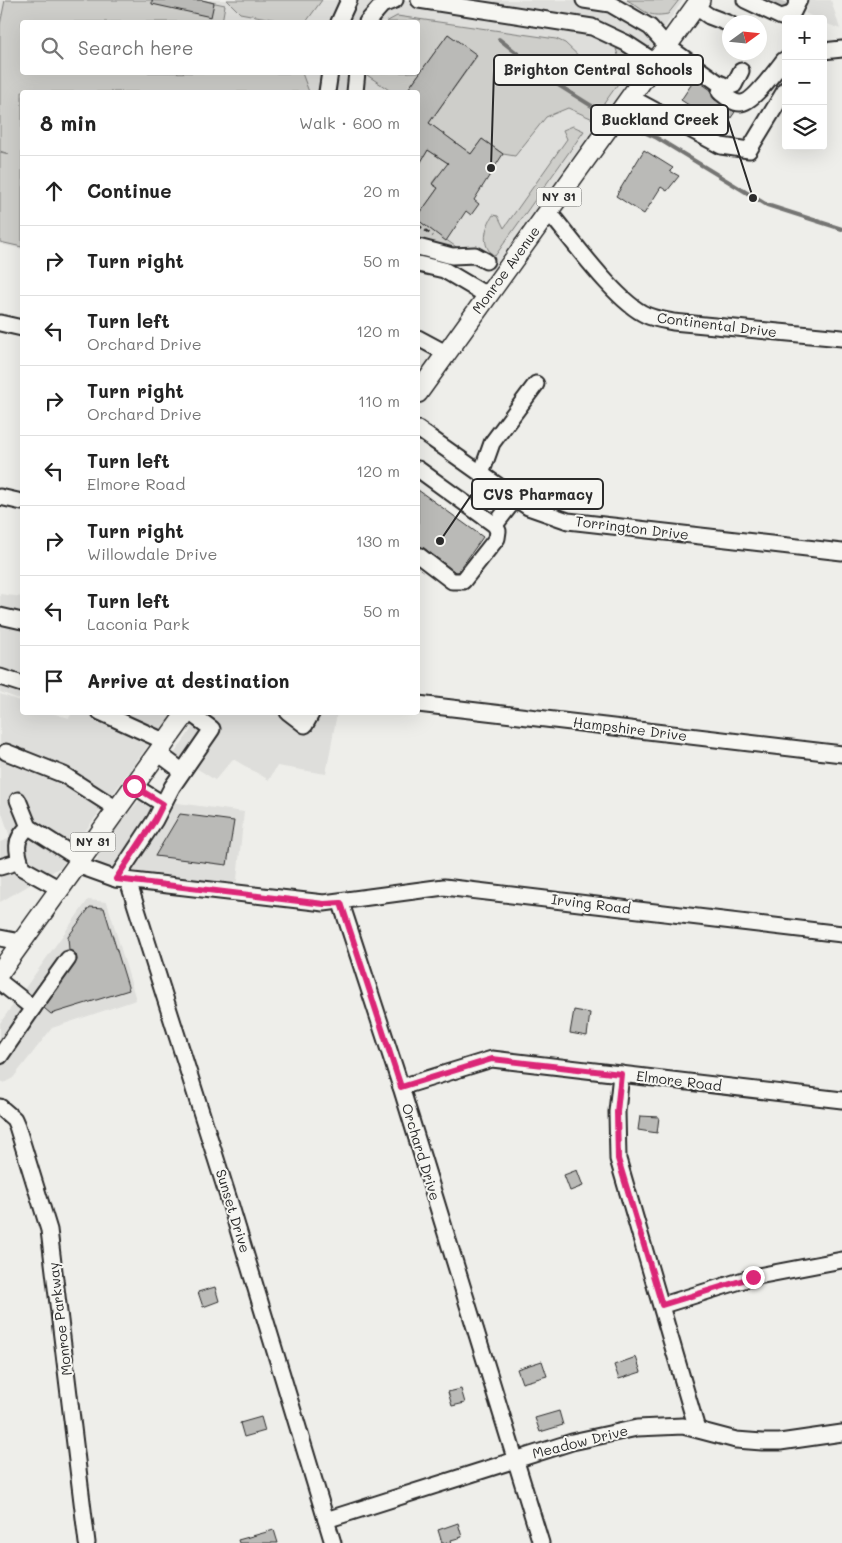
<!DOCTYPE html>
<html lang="en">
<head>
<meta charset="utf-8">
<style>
  :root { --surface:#fff; --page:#f6f6f6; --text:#222; --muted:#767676; --line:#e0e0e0 }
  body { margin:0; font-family:Mali,sans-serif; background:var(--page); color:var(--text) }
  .controls { position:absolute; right:15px; top:15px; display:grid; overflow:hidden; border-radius:5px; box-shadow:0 5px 20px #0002 }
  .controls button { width:45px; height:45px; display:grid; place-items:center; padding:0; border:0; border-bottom:1px solid var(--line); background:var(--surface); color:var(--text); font:25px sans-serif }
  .compass { position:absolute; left:722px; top:15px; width:45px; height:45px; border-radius:50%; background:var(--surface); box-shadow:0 5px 20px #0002; rotate:75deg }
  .stop { position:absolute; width:15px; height:15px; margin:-11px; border:4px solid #db2777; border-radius:50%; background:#fff }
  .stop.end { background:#db2777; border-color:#fff; box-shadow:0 1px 5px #0008 }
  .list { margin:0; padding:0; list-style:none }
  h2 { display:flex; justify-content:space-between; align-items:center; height:65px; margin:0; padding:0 20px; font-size:21px }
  h2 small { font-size:16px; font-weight:400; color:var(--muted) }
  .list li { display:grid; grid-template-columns:32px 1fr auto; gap:15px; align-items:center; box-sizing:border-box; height:70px; padding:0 20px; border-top:1px solid var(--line) }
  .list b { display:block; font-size:19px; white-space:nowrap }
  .list p { margin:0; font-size:16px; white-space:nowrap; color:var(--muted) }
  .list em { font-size:16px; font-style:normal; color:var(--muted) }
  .icon { flex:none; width:28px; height:28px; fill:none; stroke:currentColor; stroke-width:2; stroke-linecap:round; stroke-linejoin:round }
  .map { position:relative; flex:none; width:842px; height:1543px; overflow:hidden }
  .search { position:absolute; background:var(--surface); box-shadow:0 5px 20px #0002; left:20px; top:20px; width:400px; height:55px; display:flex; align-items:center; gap:12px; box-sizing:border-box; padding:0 18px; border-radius:5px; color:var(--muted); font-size:19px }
  .panel { position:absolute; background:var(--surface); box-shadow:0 5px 20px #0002; left:20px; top:90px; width:400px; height:625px; border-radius:5px }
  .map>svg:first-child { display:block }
  .built { fill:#dededb; fill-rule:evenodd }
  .green { fill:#cececa; stroke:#7c7c7a }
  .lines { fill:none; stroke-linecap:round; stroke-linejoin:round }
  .stream { stroke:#757573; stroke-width:4 }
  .building { fill:#babab7; stroke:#2b2b2b }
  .minor-tunnel { stroke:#c7c7c4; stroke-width:15; stroke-dasharray:15 8; stroke-linecap:butt }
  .minor-casing { stroke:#2b2b2b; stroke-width:19 }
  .major-casing { stroke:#2b2b2b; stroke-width:22 }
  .path { stroke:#2b2b2b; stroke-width:2.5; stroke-dasharray:5 4; stroke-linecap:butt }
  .minor { stroke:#f6f6f2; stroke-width:15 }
  .major { stroke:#f6f6f2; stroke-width:19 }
  .route { stroke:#db2777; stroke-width:6 }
  .labels { text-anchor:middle; stroke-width:4; stroke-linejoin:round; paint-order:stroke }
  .shield { fill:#f6f6f2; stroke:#686867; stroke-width:1 }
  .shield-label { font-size:12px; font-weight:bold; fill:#2b2b2b }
  .street-label { font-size:14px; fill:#2b2b2b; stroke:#f6f6f2 }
  .leader { fill:none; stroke:#2b2b2b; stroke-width:2 }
  .callout-dot { fill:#2b2b2b; stroke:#f6f6f2; stroke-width:2 }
  .callout { fill:#f6f6f2; stroke:#2b2b2b; stroke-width:2 }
  .callout-label { font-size:15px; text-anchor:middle; font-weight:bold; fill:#2b2b2b }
</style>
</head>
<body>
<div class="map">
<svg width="842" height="1543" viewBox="0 0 842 1543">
  <rect width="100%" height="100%" fill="#eeeeea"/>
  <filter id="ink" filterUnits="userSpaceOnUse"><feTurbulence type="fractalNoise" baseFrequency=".02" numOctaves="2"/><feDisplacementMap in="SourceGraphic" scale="10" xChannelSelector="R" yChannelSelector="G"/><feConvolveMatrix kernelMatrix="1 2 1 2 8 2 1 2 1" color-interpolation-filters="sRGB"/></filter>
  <g filter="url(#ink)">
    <g class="built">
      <path d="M0 0H683L647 54 491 271 418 252V92H22V249L0 244ZM22 22H418V72H22Z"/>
      <path d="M788 0H831L840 29 823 22V19H817L805 13 807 8Z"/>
      <path d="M0 594 22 597V700L0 692Z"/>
      <path d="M0 694 22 702V712L52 713 69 718 72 713H172L73 848 39 827 10 837 0 807Z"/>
      <path d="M203 713H337L326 774 277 766 269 780 233 759 215 780 174 754Z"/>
      <path d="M141 798 244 812 236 889 108 871 97 861 100 848Z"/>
      <path d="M39 828 73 849 61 867 0 902V842Z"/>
      <path d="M88 900 107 902 136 1000 52 1028 13 1078 4 1083 0 1080V1023Z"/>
    </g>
    <g class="green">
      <path d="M5 0H201L225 5 222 22H22V72L302 73 309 92H22V247L0 242V152L9 154 0 151V25Z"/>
      <path d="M227 0H322L306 22H288L240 13Z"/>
      <path d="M627 0H679L668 14C646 18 645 10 627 0Z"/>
      <path d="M397 16 556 39 565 43 584 61 601 62 619 58 616 49 628 51 637 57 593 119 568 108 546 117 515 156 503 154 482 139 471 154 429 123 477 56 448 34 406 92H392L364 73 418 72V22H386Z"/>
      <path d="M573 126 584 131 495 256C480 247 485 227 493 215L498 216 504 228 567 139 563 130Z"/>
      <path d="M428 150 452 166 444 179 438 175 432 183 438 188 418 216V165Z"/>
      <path d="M418 220 462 251 418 244Z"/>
    </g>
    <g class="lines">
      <g class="stream">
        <path d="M499 39 555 83 595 108"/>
        <path d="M637 129 657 138 767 205 842 229"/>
      </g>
    </g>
    <g class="building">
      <path d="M152 0H202L214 3 211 17 152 4Z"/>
      <path d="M448 34 477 55 429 123 471 154 482 139 503 154 474 200 479 204 471 215 466 211 446 241 418 220V216L438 188 432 184 448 163 428 150 418 167V92H406Z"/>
      <path d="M695 79 711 90 714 99 735 112 724 128 681 100Z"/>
      <path d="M644 150 673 168 670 171 679 176 667 191 661 187 644 214 616 196Z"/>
      <path d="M418 490 483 537 458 572H455L424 548 418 546Z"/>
      <path d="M180 814 234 821 227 865 155 856Z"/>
      <path d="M90 907 104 908 129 990 51 1014 44 1008 77 960 76 955 69 950 68 937Z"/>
      <path d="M574 1010 590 1013 587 1036 570 1033Z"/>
      <path d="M640 1116 659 1117 657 1133 638 1130Z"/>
      <path d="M577 1170 583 1186 570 1191 564 1175Z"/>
      <path d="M215 1287 219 1301 203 1307 198 1292Z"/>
      <path d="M636 1357 641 1372 619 1379 614 1365Z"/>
      <path d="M542 1361 547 1376 522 1383 517 1369Z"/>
      <path d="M461 1389 465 1403 452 1406 448 1392Z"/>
      <path d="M559 1411 563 1425 540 1432 535 1418Z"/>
      <path d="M261 1417 265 1431 244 1437 240 1423Z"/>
      <path d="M458 1523 462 1537 451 1540 452 1543H442L438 1530Z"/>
      <path d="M274 1530 278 1543H239L238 1540Z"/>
    </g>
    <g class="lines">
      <path class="minor-tunnel" d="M777 7 780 0"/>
      <defs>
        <g id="minor">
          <path d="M419 0 592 27 626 43 655 62"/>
          <path d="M584 0 610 4 650 27 667 46 717 82 728 87 734 85 741 71"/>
          <path d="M745 0 781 17 792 14 799 0"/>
          <path d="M696 7 709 16 730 24"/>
          <path d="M339 22 349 0"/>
          <path d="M367 22 382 5 395 0"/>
          <path d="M823 51 842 49"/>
          <path d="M327 92 330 72"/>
          <path d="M355 92 357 72"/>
          <path d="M720 92C725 96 733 103 740 103 752 104 776 70 784 60L786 61"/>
          <path d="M630 97 721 146 749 150 786 89"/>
          <path d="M548 211C571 238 616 302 646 315 655 319 664 320 673 322L842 338"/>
          <path d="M418 247 452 256 475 255 486 261"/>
          <path d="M418 264 444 270 488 296"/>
          <path d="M0 323 22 328"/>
          <path d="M418 338 446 353"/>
          <path d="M418 429 528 507 568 521 842 552"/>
          <path d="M418 469 495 525 498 531 497 538 463 581H452L418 555"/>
          <path d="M481 474 492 443 536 384"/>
          <path d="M0 497 22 502"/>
          <path d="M495 525 515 499"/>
          <path d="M0 616 22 621"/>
          <path d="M0 677 22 684"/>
          <path d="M418 704 842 754"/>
          <path d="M100 712 166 742"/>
          <path d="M288 712 305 725 312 712"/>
          <path d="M6 752 64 775 117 809"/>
          <path d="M158 753 182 771"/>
          <path d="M134 786 163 804"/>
          <path d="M18 800 29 827 81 860"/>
          <path d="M29 827C13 839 17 852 22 868L60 889"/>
          <path d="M77 865 116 879 324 903 444 887 842 934"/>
          <path d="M0 867 20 861"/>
          <path d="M116 879 155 820 172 787 212 729 189 712"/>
          <path d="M128 881 230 1203 333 1543"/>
          <path d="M341 903 401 1087 541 1543"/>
          <path d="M0 938 21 942"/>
          <path d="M0 982 33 1008 0 1056"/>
          <path d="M33 1008 68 959"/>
          <path d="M621 1074 617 1112 618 1159 697 1429"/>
          <path d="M401 1087 492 1059 842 1100"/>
          <path d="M0 1107 14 1119 17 1126 49 1230 87 1543"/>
          <path d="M663 1305 753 1277 842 1260"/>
          <path d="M326 1520 572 1442 637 1428 683 1426 736 1440 762 1442H780L842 1433"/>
        </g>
        <g id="major">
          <path d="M418 393 700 0"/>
          <path d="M0 972 187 712"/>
        </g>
      </defs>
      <use href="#minor" class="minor-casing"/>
      <use href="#major" class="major-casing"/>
      <path class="path" d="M418 225 433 236"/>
      <use href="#minor" class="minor"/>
      <use href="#major" class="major"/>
    </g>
  </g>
  <g class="lines" filter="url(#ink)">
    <path class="route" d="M134 786 163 804 155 820 116 879 324 904 341 903 401 1087 492 1059 621 1074 617 1112 618 1159 662 1305 753 1277"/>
  </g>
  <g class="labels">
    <g class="shield">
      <rect x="536.5" y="187.5" width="45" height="19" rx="4"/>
      <rect x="70.5" y="832.5" width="45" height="19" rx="4"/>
    </g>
    <g class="shield-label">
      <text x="559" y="201">NY 31</text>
      <text x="93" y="846">NY 31</text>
    </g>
    <g class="street-label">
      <text transform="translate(506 270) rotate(-54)" y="5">Monroe Avenue</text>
      <text transform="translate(717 325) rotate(7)" y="5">Continental Drive</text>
      <text transform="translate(632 528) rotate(7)" y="5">Torrington Drive</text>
      <text transform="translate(630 729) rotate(7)" y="5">Hampshire Drive</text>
      <text transform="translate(591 904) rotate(7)" y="5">Irving Road</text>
      <text transform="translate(679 1081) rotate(7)" y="5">Elmore Road</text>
      <text transform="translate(421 1152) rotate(73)" y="5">Orchard Drive</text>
      <text transform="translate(233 1211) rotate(73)" y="5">Sunset Drive</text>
      <text transform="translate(60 1319) rotate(-97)" y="5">Monroe Parkway</text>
      <text transform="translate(580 1442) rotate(-14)" y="5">Meadow Drive</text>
    </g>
  </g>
  <path class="leader" d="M491 168L494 70M753 198L728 120M440 541L472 494"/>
  <g class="callout-dot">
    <circle cx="491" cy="168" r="5"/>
    <circle cx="753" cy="198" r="5"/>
    <circle cx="440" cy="541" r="5"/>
  </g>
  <g class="callout">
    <rect x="494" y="55" width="209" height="30" rx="5"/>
    <rect x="591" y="105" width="137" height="30" rx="5"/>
    <rect x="472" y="479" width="131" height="30" rx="5"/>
  </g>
  <g class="callout-label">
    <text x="598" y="75">Brighton Central Schools</text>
    <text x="660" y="125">Buckland Creek</text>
    <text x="538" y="500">CVS Pharmacy</text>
  </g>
</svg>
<div class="controls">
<button>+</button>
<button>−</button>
<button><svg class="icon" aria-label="layers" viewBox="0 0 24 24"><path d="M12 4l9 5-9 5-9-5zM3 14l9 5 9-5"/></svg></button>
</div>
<svg class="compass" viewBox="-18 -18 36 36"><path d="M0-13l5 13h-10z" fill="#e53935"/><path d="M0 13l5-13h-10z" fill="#767676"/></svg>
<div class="stop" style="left:134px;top:786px"></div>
<div class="stop end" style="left:753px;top:1277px"></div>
<div class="search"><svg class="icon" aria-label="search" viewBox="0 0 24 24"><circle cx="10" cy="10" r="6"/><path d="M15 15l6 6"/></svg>Search here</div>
<section class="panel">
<h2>8 min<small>Walk · 600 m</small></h2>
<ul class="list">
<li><svg class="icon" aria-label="ahead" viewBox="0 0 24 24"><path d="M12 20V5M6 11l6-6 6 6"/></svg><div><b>Continue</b></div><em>20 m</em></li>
<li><svg class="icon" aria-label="right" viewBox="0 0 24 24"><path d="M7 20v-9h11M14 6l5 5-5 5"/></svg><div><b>Turn right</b></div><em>50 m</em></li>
<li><svg class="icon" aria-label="left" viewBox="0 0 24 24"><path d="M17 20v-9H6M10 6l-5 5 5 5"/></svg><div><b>Turn left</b><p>Orchard Drive</p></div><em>120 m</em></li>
<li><svg class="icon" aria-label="right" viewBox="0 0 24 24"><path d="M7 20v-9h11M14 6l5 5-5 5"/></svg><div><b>Turn right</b><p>Orchard Drive</p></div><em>110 m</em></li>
<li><svg class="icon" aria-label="left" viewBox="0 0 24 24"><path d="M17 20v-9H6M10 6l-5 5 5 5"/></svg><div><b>Turn left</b><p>Elmore Road</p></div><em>120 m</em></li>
<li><svg class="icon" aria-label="right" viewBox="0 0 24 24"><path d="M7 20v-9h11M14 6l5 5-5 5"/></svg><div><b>Turn right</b><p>Willowdale Drive</p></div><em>130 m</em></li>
<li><svg class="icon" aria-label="left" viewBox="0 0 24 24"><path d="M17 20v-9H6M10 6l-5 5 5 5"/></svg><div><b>Turn left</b><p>Laconia Park</p></div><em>50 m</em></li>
<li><svg class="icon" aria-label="arrive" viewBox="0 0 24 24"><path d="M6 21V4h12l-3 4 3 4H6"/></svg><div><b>Arrive at destination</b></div></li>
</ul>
</section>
</div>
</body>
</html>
